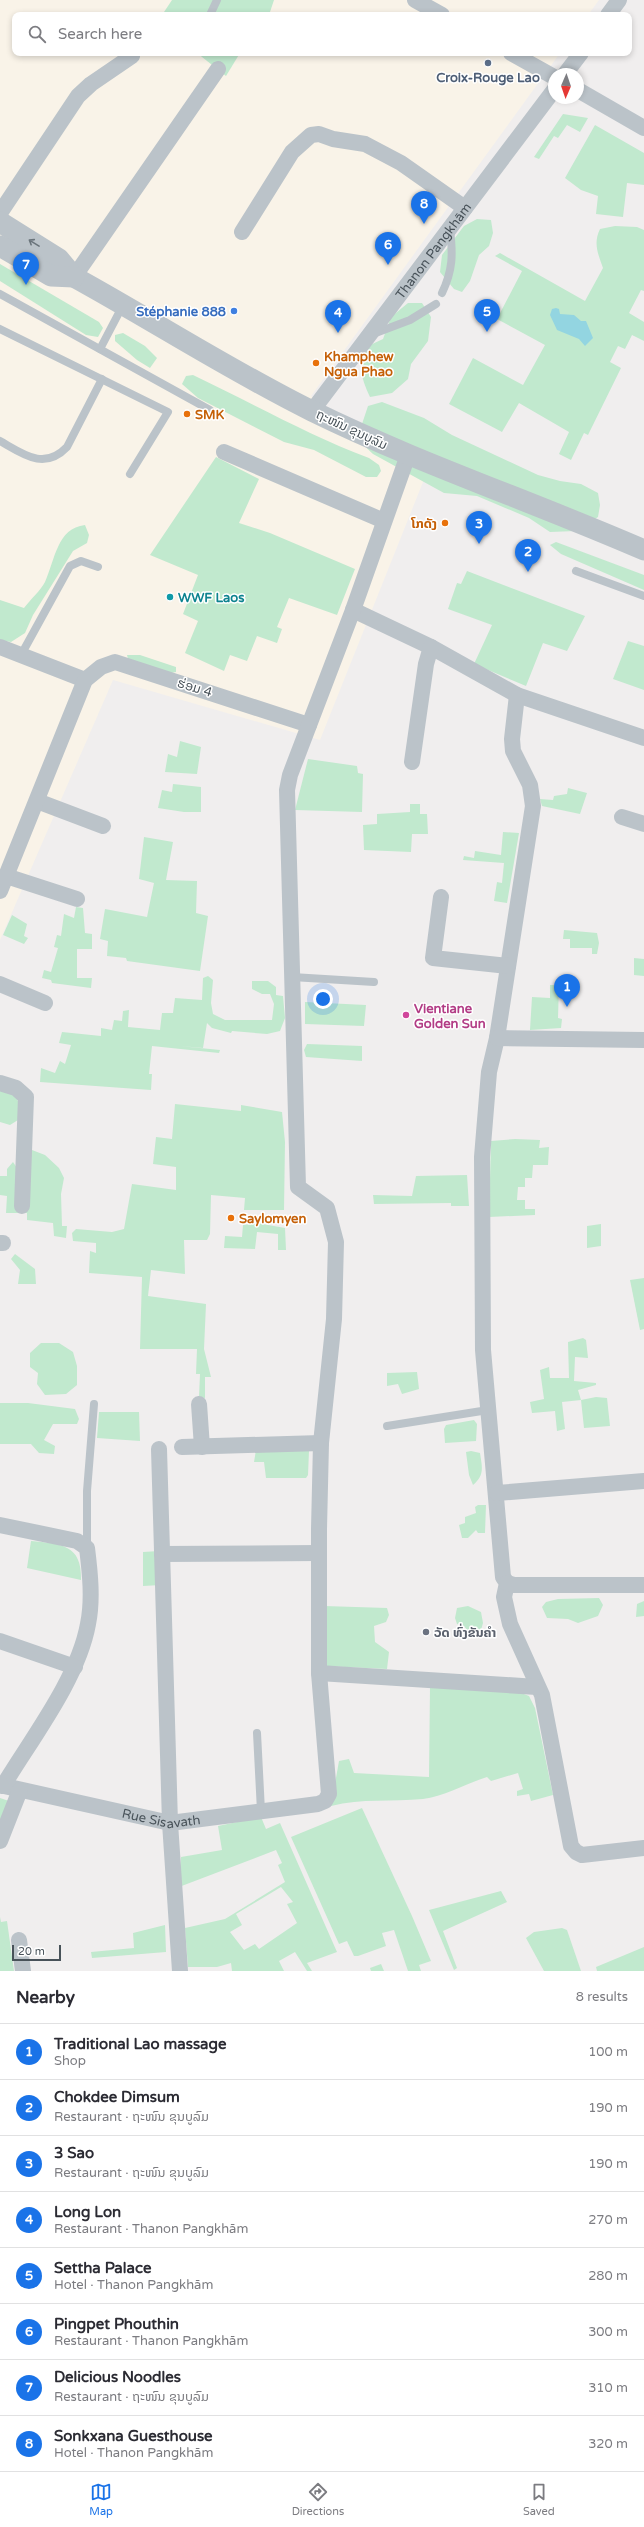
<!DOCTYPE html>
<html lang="en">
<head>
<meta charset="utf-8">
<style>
  :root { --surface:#fff; --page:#f2f2f3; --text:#2b2b33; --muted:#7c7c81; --line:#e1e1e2; --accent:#1a73e8 }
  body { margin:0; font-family:"Varela Round","Noto Sans Lao",sans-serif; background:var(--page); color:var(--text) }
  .compass { position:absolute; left:548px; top:68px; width:36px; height:36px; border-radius:50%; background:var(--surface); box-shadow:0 2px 6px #0003; rotate:182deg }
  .scale { position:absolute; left:12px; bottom:10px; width:49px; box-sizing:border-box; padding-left:4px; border:2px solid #485259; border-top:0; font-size:11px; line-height:14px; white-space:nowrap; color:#485259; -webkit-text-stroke:3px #fff; paint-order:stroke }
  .you { position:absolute; left:323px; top:999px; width:14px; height:14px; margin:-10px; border:3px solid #fff; border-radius:50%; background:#1a73e8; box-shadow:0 0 0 6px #1a73e833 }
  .badge { display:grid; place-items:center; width:26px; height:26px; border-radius:50%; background:var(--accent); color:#fff; font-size:13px; font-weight:700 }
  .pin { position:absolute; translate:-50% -33px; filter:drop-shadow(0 1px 2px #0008) }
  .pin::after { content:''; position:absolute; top:21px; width:14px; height:12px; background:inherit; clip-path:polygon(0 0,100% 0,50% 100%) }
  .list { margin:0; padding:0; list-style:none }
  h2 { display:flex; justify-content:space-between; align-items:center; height:52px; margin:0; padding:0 16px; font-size:17px }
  h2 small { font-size:13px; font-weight:400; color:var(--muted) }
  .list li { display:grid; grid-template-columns:26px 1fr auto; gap:12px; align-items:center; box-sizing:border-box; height:56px; padding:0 16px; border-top:1px solid var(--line) }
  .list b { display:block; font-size:15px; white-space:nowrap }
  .list p { margin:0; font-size:13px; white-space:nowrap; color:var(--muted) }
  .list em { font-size:13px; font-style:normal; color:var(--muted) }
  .icon { flex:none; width:22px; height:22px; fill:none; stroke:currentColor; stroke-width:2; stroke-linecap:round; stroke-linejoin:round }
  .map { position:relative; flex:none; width:644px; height:1971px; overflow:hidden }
  .search { position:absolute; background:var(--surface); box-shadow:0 2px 6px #0003; left:12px; right:12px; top:12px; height:44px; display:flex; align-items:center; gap:10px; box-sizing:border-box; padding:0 14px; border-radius:8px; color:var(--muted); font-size:15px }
  .sheet { height:500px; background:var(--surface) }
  nav { display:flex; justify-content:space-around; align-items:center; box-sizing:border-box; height:56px; border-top:1px solid var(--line); background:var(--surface); font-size:11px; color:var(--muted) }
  nav a { display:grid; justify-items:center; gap:2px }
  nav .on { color:var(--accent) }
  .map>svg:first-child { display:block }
  .commercial { fill:#f9f3e8 }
  .green { fill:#c1e9ce; fill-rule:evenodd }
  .water { fill:#93d5e1 }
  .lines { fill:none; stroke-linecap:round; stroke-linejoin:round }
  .service { stroke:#bbc3c9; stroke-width:8 }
  .minor { stroke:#bbc3c9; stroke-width:16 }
  .tertiary { stroke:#bbc3c9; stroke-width:21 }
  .oneway { stroke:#6a747b }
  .service-dot { fill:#5c6f8a; stroke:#fff; stroke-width:1.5 }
  .shop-dot { fill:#3f7fe0; stroke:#fff; stroke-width:1.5 }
  .food-dot { fill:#e8710a; stroke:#fff; stroke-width:1.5 }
  .culture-dot { fill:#0f9aa8; stroke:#fff; stroke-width:1.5 }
  .hotel-dot { fill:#d1479c; stroke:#fff; stroke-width:1.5 }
  .worship-dot { fill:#6b7280; stroke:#fff; stroke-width:1.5 }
  .labels { text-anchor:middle; stroke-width:3; stroke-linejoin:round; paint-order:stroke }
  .service-label { font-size:13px; font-weight:bold; fill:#4e5e75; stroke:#fff }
  .street-label { font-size:13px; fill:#485259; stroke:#fff }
  .shop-label { font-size:13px; font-weight:bold; fill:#366cbe; stroke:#fff; text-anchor:end }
  .food-label { font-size:13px; font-weight:bold; fill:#c56008; stroke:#fff; text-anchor:start }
  .culture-label { font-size:13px; font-weight:bold; fill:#0d838f; stroke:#fff; text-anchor:start }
  .hotel-label { font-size:13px; font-weight:bold; fill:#b23c85; stroke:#fff; text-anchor:start }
  .worship-label { font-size:13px; font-weight:bold; fill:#5b616d; stroke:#fff; text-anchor:start }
</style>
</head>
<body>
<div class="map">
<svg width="644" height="1971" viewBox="0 0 644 1971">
  <rect width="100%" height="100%" fill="#f0eeee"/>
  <path class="commercial" d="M0 0H599L588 15H15V53H560L311 396 425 477 320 740 113 680 0 940Z"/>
  <g class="green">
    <path d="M172 0H274L269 15H162Z"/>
    <path d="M197 53H240L226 76Z"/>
    <path d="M563 114 588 118 580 132 567 125 558 138 554 136 539 159 534 157Z"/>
    <path d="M595 125 644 153V185L627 183 623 217 596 214 598 196 581 190 565 178Z"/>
    <path d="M477 219 491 220 493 233 489 246 479 255 470 281 462 292 454 289 440 272 442 255 464 226Z"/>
    <path d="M615 226 637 227 644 230V291L641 290 629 313 644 322V341L632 335 625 349 618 346 610 362 621 368 588 435 584 433 571 460 559 454 569 432 519 403 502 432 449 404 473 358 523 385 545 345 497 319 522 271 495 256 500 253 585 301 603 268C598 254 593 243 600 229Z"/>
    <path d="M0 264 99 322 103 328 98 337 86 335 0 281Z"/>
    <path d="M408 303H422L431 317 428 341 411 364 408 379 392 393 370 397C360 375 359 369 368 346L383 339 391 317Z"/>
    <path d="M123 333 145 346 157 358 150 368 137 360 115 341V335Z"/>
    <path d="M193 375C252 403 308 435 369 458L379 465 381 471 377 477H366L314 450 284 442 198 398 182 384 186 376Z"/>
    <path d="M382 402 424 418 452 435 538 475 560 481 581 484 598 493 600 505 598 517 576 531 550 532 529 518 477 496 444 493 373 454 357 439 368 406Z"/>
    <path d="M216 457 259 479 239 523 270 533 355 569 337 615 289 598 277 627 282 629 277 643 257 636 247 661 230 655 224 671 185 653 198 621 183 614 198 575 150 555Z"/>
    <path d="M85 525 89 535 87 543 73 551 33 615 25 633 11 642 0 640V600L24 608C30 600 41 590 45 582 55 560 57 528 85 525Z"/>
    <path d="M556 542 644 575V590L561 554 550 545Z"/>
    <path d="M467 571 585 616 567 651 543 643 526 686 474 664 492 625 448 609 457 583 461 584Z"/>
    <path d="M628 641 644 646V690L613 679Z"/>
    <path d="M127 655H140L176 667V672L166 674 128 659Z"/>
    <path d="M180 741 201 747 197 774 165 772 168 754 177 757Z"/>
    <path d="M308 759 357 766 358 773 363 774 362 812 295 810Z"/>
    <path d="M173 784 201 787V812H184L158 808 162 790 172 792Z"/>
    <path d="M568 788 587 793 580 814 542 806 540 799 553 800 554 796 567 794Z"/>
    <path d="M410 804H420V814H427L428 834H412L411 852 364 850 363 825 377 824V814L410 812Z"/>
    <path d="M503 832 519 833 507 903 494 901 497 882 502 883 504 863 463 860 464 856 474 858 475 851 501 855Z"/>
    <path d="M144 837 173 842 166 880 197 881 196 913 208 916 200 971 127 961 126 958 107 956 108 941 100 939 105 909 147 917 154 883 139 879Z"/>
    <path d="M76 907 83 908 85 933 92 934V949H77V978H92L91 988 52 983 51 980 42 978 44 970 51 972 58 948 54 947 57 935 61 936 64 914 74 918Z"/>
    <path d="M12 915 27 924 24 936 28 938 24 944 3 935Z"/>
    <path d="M564 930 597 933 599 943 597 954H592V948H570V939H563Z"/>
    <path d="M634 958 644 959V976L634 975Z"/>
    <path d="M208 976 213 980 211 1003 213 1014 225 1020H272L274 1004 270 994H262L252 989V981H268L276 987V995L283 996 285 1018 280 1031 267 1034 232 1031 231 1033 212 1028 207 1023 203 1048 180 1046 220 1050 219 1053 152 1046 149 1074H152L151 1090 40 1082 41 1068 55 1073 60 1061 65 1064 71 1045 59 1043 62 1032 101 1036V1028L112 1030 114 1020 122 1021 123 1011 129 1010 128 1027 160 1030 162 1013H173L175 998 202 1000 203 978Z"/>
    <path d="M550 985H559L558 1018 562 1019 561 1028 530 1030 532 997 550 998Z"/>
    <path d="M305 1002 366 1005 364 1026 305 1024Z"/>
    <path d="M307 1044 362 1046V1061L306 1057 304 1050Z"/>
    <path d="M0 1086 12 1089 19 1103 18 1120 10 1125 0 1122Z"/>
    <path d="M175 1104 241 1111V1105L282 1112 285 1142 284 1210H244L245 1198 211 1195 210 1234 207 1240H184L185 1274 151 1270 148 1296 206 1304 204 1349 211 1377H205V1398L199 1397 200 1374H196L197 1349H140L142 1277 89 1273 90 1251 96 1253V1243L73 1241 72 1233 76 1229 112 1232 124 1229 132 1184 176 1190V1167L153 1164 156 1137 172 1139Z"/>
    <path d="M515 1139 540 1140 539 1148 549 1147 548 1165H533L532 1178H525V1187H518L517 1200H525V1209H535V1215L489 1217 491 1141Z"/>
    <path d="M32 1150 45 1155 59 1168 64 1178 61 1194 62 1226H67L66 1238 54 1236 53 1223 27 1220V1213H6L7 1196 0 1195V1176H7V1169L13 1162 25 1180Z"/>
    <path d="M467 1175 469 1206H451V1203L374 1204 373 1195 412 1196 416 1176Z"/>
    <path d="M257 1223 285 1228 286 1250H278V1234L257 1232 255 1249 224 1248 225 1236 242 1237 243 1225Z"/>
    <path d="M601 1224V1246L587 1248V1226Z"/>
    <path d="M15 1254 35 1269 36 1284H18L20 1270 11 1259Z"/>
    <path d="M644 1278V1329L640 1330 630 1280Z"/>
    <path d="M583 1338 586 1340 588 1358 575 1357 574 1381 596 1383V1385L578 1390 581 1400 596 1397 607 1398 610 1426 584 1428 581 1400 562 1402 565 1429 557 1431 555 1411 532 1413 530 1402 544 1399 540 1370 549 1367 550 1378H569L568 1342Z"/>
    <path d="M41 1343H59L73 1352 77 1366V1385L66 1394 45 1395 37 1384 38 1373 30 1367V1353Z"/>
    <path d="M417 1372 419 1389 402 1394 398 1384 387 1386V1373Z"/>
    <path d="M0 1403H28L75 1409 79 1419 77 1424H53L44 1440 55 1446 54 1454 39 1453 31 1444H0Z"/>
    <path d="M99 1412H139L140 1441 97 1438Z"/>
    <path d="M474 1420 477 1424 476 1441 445 1443 444 1429 446 1425Z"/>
    <path d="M256 1450 309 1451 308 1475 306 1478H266L264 1462H254Z"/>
    <path d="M471 1451 480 1453C482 1467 485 1475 473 1485L469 1475 466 1452Z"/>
    <path d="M478 1505H486L485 1533H478L476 1530 468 1538H462L459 1525 465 1523V1517L476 1513 475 1507Z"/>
    <path d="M31 1541C61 1544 82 1544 81 1580L27 1568Z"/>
    <path d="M159 1551 161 1585 143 1586V1552Z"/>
    <path d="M599 1598 603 1605 598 1616 578 1623 568 1619 547 1618 542 1607 546 1602 558 1599Z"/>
    <path d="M644 1601V1616L636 1617 637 1604Z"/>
    <path d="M324 1606 387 1608 389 1615 386 1622 374 1626 375 1642 389 1652 387 1669 325 1666Z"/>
    <path d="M468 1606 481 1612 483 1623 481 1630 469 1633 464 1626 457 1624 455 1618 457 1608Z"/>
    <path d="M430 1687 516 1691 529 1696 535 1708 553 1795 531 1801 529 1794 517 1796V1791L523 1789 518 1773 491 1781 487 1777C467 1783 443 1797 423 1799 392 1802 362 1798 331 1806L339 1761 349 1759 354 1773 429 1777Z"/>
    <path d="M0 1798 9 1801 0 1824Z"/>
    <path d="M362 1808 412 1916 431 1961 419 1965 421 1971H408L394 1930 382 1933 386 1946 358 1956H354L347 1941 339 1944 291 1837Z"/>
    <path d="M261 1817 266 1829 280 1823 337 1952 307 1963 312 1971H307L295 1952 279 1961 284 1971H232L231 1963 217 1967H188L185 1928 225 1919 285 1882 278 1865 282 1863 276 1850 179 1887 181 1857 222 1850 218 1826ZM281 1887 293 1902 287 1904 297 1923 259 1949 255 1944 244 1950 230 1932 242 1925 236 1914Z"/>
    <path d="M501 1891 507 1902 443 1931 457 1968 454 1970 429 1910Z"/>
    <path d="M0 1917 1 1922 7 1921 14 1971H0Z"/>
    <path d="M165 1925 166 1952 92 1958 91 1952 134 1948 133 1933Z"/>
    <path d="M562 1928 567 1930 581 1971H544L526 1938 534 1932Z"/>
    <path d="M644 1947V1971H597L596 1967Z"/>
    <path d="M381 1964 384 1971H371L370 1968Z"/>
  </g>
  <path class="water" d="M556 308 559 309 560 314 574 315 581 321H586L593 338 585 346 579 339 557 330 550 315 552 309Z"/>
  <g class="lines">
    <g class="service">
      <path d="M210 15 217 0"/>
      <path d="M442 293C453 270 453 254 450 230"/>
      <path d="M0 294 210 410"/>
      <path d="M0 329 168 412 130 474"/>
      <path d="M373 334 410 320 436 304"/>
      <path d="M100 349 123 305"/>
      <path d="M0 441C23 454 44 471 67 447L102 379"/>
      <path d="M576 571 644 596"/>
      <path d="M21 655 70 566 81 561 98 567"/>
      <path d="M292 977 374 982"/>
      <path d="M387 1426 488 1410"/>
      <path d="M87 1548V1491L94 1404"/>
      <path d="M257 1733 261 1811"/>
    </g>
    <g class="minor">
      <path d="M415 0 442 15"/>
      <path d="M608 15 619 0"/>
      <path d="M511 53 554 77"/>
      <path d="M565 74 581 53"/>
      <path d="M578 90 644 128"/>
      <path d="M0 213 78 96 91 84 132 56"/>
      <path d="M242 232 292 152 311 135 319 134 333 139 365 144 401 163 465 208"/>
      <path d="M74 277 218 69"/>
      <path id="s1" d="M312 411 554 90"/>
      <path d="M224 452 384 521"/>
      <path d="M353 610 431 647 517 695 644 738"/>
      <path d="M0 647 85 680"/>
      <path d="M517 695 512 739 513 751 530 785 533 806 497 1038 489 1072 482 1157 483 1350 503 1577 507 1583 504 1597 510 1624 542 1695 571 1846 576 1852 582 1855 644 1848"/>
      <path d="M412 762 426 664 431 647"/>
      <path d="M37 801 103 826"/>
      <path d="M622 817 644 824"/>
      <path d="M6 876 77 899"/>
      <path d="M0 891 85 680 101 667 115 662 309 725"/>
      <path d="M441 897 433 958 508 966"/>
      <path d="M0 984 45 1003"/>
      <path d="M497 1038 644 1040"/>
      <path d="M0 1083 16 1088 26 1097 22 1206"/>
      <path d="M0 1243H3"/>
      <path d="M199 1404 202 1447"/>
      <path d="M182 1447 321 1443"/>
      <path d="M159 1449 170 1823 180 1971"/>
      <path d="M497 1493 644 1481"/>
      <path d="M0 1525 77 1541 87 1548C90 1572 93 1600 88 1624 78 1679 32 1738 3 1786"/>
      <path d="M162 1554 319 1553"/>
      <path d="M507 1583 514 1585H644"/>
      <path d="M0 1641 75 1667"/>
      <path d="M319 1673 537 1687"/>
      <path id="s2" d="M0 1785 170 1823 318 1804 325 1801 329 1794 319 1673V1529L321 1443 334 1319 336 1242 327 1208 298 1187 287 790 290 775 353 610 408 455"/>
      <path d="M0 1841 20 1790"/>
      <path d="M19 1940 23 1971"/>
    </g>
    <g class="tertiary">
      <path d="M0 222 59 259 74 277C154 321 231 371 312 411 420 464 534 502 644 550"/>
      <path d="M0 246 51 276 74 277"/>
    </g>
  </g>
  <defs><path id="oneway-shaft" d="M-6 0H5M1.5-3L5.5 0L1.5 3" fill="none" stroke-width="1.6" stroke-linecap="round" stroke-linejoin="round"/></defs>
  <use class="oneway" href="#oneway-shaft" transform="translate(34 243) rotate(-148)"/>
  <circle class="service-dot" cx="488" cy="63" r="4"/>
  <circle class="shop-dot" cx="234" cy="311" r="4"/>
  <g class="food-dot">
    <circle cx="316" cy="363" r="4"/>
    <circle cx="187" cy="414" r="4"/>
    <circle cx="445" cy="523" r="4"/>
    <circle cx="231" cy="1218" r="4"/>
  </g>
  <circle class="culture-dot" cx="170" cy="597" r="4"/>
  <circle class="hotel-dot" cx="406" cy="1015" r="4"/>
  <circle class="worship-dot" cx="426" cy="1632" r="4"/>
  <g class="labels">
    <g class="service-label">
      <text x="488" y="82">Croix-Rouge Lao</text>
    </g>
    <g class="street-label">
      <text dy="5" stroke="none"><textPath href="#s1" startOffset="201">Thanon Pangkhām</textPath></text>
      <text transform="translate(352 429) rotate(25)" y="5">ຖະໜົນ ຂຸນບູລົມ</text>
      <text transform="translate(195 687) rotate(17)" y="5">ຮ່ອມ 4</text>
      <text dy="5" stroke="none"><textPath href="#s2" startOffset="165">Rue Sisavath</textPath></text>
    </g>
    <g class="shop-label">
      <text x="226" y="316">Stéphanie 888</text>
    </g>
    <g class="food-label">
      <text x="324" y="361">Khamphew<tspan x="324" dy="15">Ngua Phao</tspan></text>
      <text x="195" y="419">SMK</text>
      <text x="437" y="528" text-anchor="end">ໂກດັງ</text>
      <text x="239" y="1223">Saylomyen</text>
    </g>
    <g class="culture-label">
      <text x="178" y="602">WWF Laos</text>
    </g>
    <g class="hotel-label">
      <text x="414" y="1013">Vientiane<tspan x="414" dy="15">Golden Sun</tspan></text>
    </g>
    <g class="worship-label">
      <text x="434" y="1637">ວັດ ທົ່ງຂັນຄຳ</text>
    </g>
  </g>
</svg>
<svg class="compass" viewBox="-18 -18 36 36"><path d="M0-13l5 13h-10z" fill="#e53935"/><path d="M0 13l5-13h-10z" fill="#7c7c81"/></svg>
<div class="scale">20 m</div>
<div class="you"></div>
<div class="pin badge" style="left:567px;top:1007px">1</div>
<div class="pin badge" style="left:528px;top:572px">2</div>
<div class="pin badge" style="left:479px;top:544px">3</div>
<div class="pin badge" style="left:338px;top:333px">4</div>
<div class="pin badge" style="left:487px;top:332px">5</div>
<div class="pin badge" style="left:388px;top:265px">6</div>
<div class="pin badge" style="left:26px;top:285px">7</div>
<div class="pin badge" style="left:424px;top:224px">8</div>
<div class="search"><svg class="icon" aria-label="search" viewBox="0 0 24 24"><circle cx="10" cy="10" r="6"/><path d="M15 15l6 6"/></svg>Search here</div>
</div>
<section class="sheet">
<h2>Nearby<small>8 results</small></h2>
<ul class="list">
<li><span class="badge">1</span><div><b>Traditional Lao massage</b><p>Shop</p></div><em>100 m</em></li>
<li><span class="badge">2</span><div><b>Chokdee Dimsum</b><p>Restaurant · ຖະໜົນ ຂຸນບູລົມ</p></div><em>190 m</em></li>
<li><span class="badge">3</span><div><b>3 Sao</b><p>Restaurant · ຖະໜົນ ຂຸນບູລົມ</p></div><em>190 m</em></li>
<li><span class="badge">4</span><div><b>Long Lon</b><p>Restaurant · Thanon Pangkhām</p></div><em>270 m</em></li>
<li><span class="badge">5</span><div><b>Settha Palace</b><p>Hotel · Thanon Pangkhām</p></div><em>280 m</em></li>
<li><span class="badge">6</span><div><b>Pingpet Phouthin</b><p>Restaurant · Thanon Pangkhām</p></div><em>300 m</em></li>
<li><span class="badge">7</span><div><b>Delicious Noodles</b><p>Restaurant · ຖະໜົນ ຂຸນບູລົມ</p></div><em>310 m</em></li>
<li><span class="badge">8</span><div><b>Sonkxana Guesthouse</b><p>Hotel · Thanon Pangkhām</p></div><em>320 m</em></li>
</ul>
</section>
<nav>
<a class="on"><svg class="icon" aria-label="map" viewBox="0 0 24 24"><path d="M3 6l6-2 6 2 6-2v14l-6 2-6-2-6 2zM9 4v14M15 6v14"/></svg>Map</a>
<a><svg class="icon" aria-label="directions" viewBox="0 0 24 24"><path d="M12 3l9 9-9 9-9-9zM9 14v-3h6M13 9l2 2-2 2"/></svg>Directions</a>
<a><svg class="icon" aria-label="saved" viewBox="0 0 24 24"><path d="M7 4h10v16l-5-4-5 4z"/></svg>Saved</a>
</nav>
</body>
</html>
